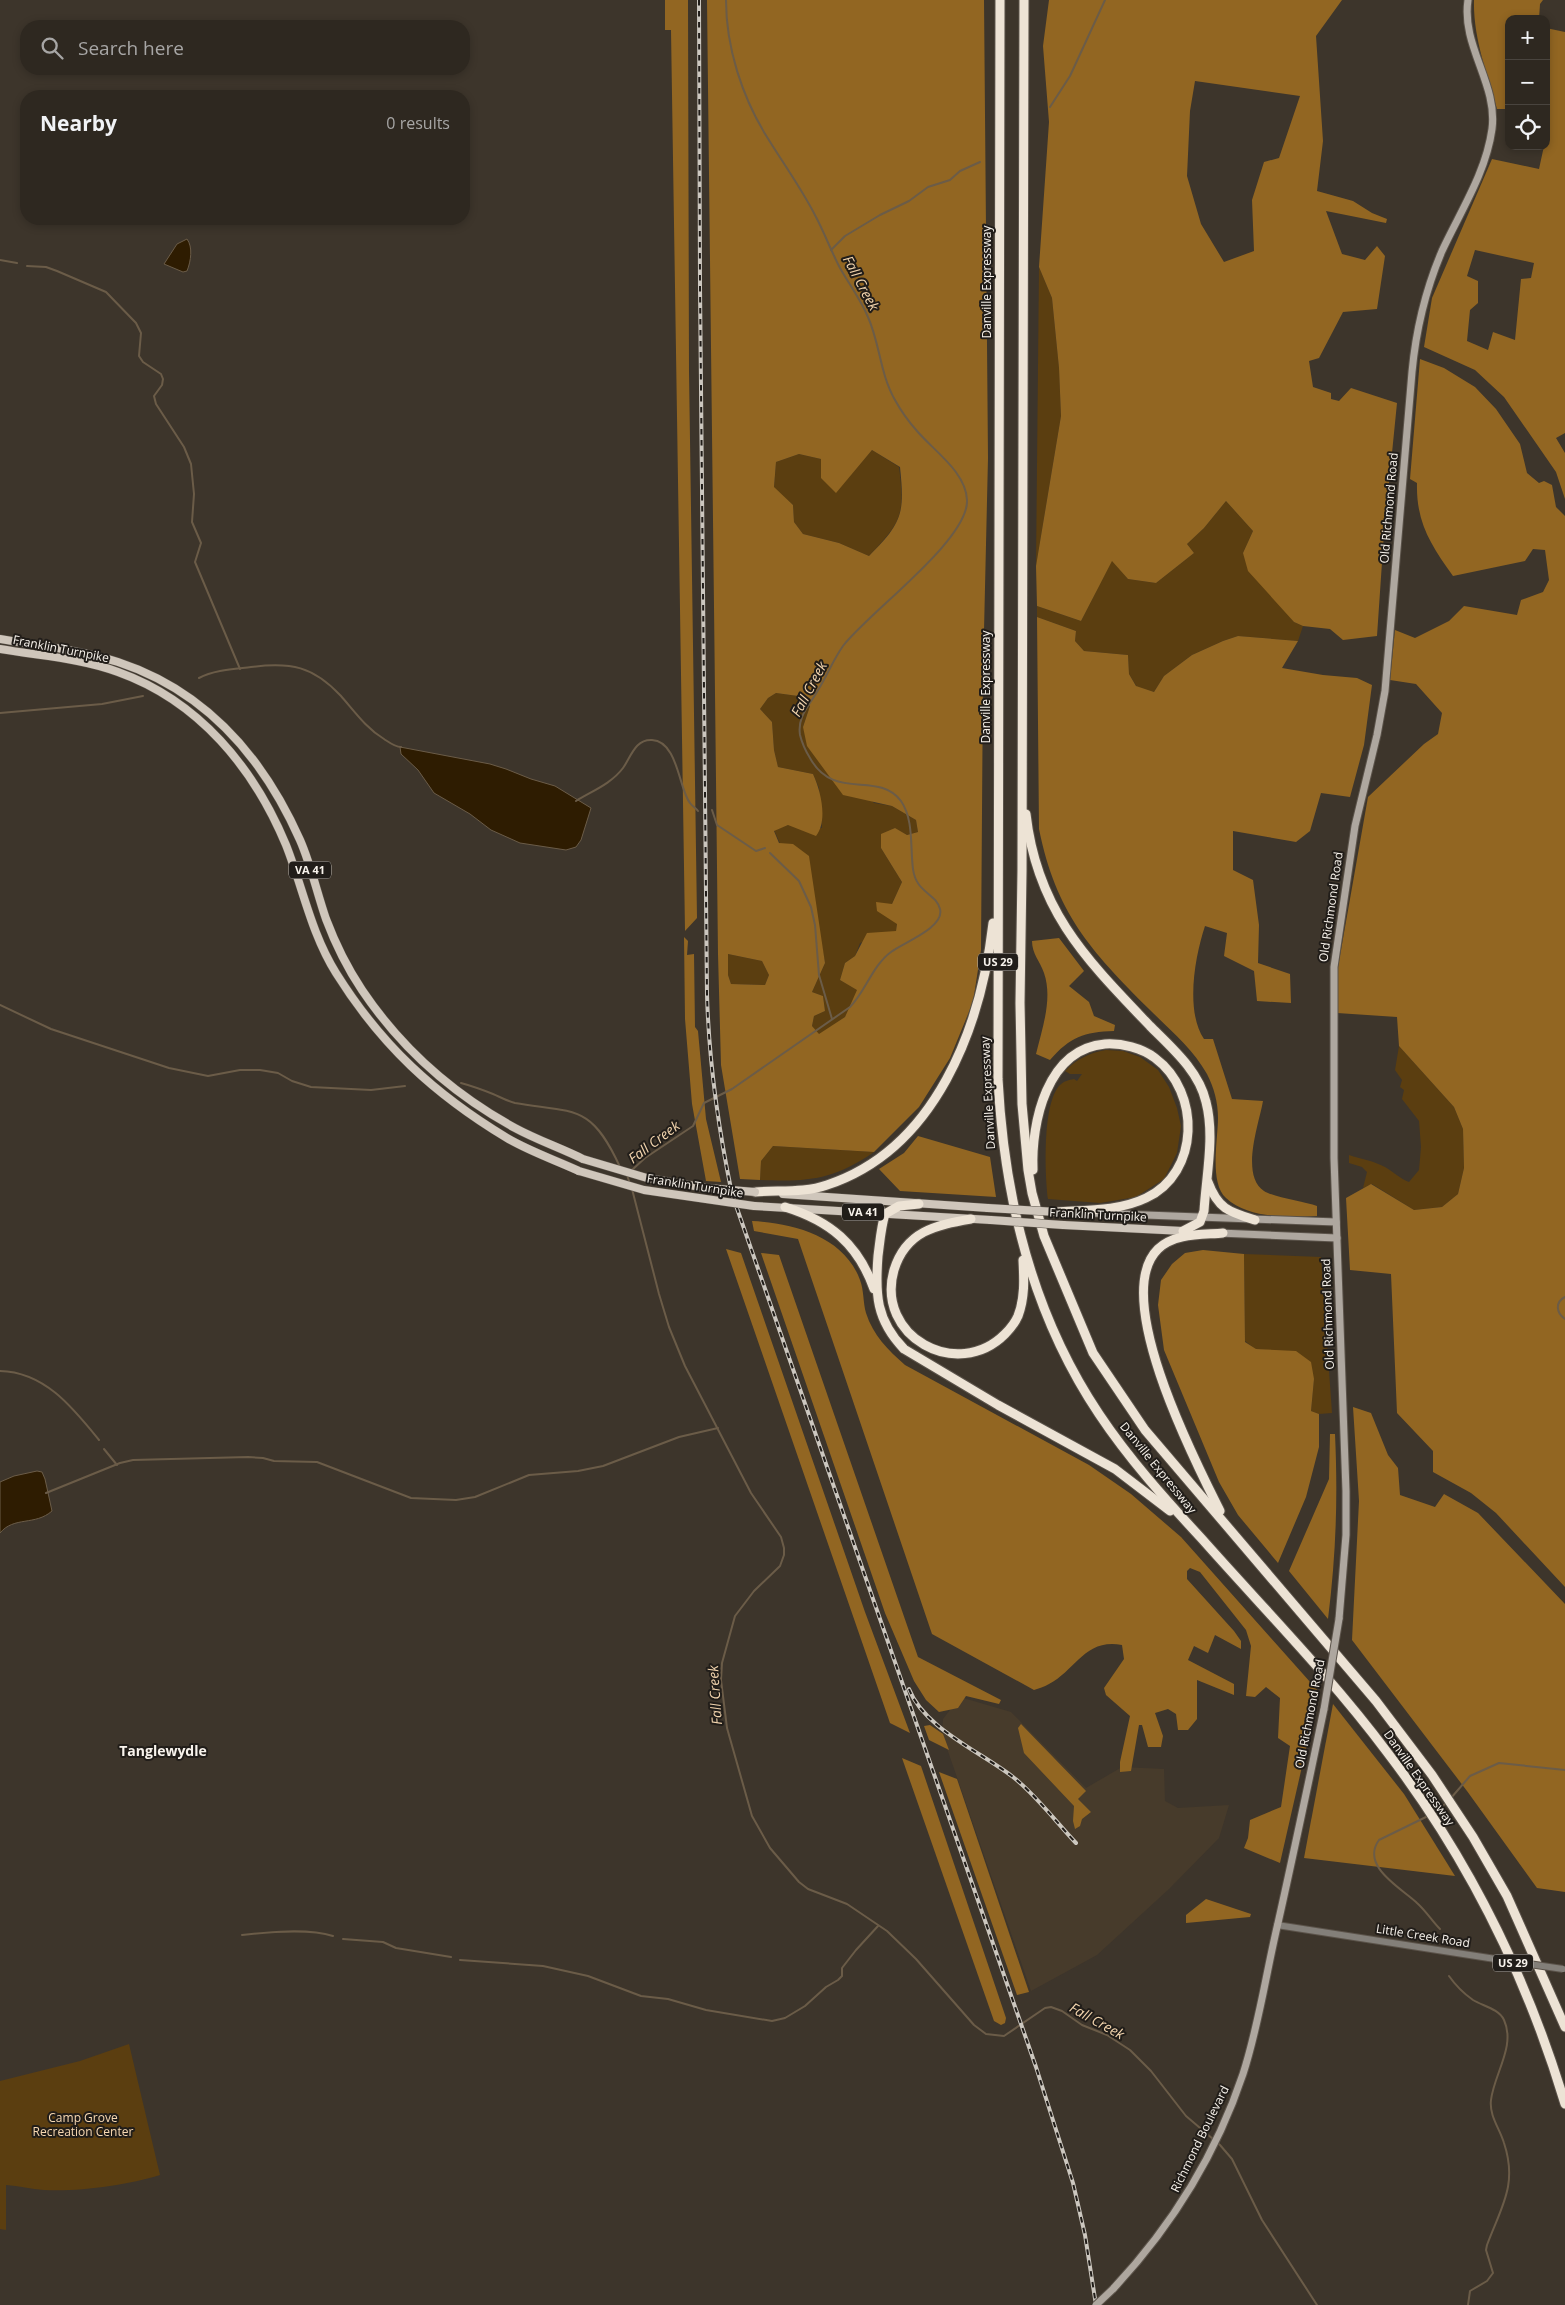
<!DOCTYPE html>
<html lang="en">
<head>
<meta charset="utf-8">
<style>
  :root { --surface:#2e2820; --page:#3a342d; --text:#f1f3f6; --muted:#a7a6a5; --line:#49443e }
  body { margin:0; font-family:"Open Sans",sans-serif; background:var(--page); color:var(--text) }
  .controls { position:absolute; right:15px; top:15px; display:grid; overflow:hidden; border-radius:10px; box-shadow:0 2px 8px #0003 }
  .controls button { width:45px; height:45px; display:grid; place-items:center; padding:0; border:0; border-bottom:1px solid var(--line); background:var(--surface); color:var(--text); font:25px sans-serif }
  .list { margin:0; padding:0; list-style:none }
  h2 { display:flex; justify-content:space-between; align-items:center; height:65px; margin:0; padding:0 20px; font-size:21px }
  h2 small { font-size:16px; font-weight:400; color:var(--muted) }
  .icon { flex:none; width:28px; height:28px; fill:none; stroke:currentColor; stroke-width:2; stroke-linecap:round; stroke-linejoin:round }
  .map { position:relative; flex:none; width:1565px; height:2305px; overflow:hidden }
  .search { position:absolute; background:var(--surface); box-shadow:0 2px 8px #0003; left:20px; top:20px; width:450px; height:55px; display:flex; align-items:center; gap:12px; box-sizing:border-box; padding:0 18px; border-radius:20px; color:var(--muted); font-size:19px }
  .panel { position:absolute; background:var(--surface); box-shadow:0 2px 8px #0003; left:20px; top:90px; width:450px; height:135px; border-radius:20px }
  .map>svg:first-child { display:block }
  .built { fill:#473b2b }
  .green { fill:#5b3e10 }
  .forest { fill:#926622; fill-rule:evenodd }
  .water { fill:#2e1c01; stroke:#6b5c48 }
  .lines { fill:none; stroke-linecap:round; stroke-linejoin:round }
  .stream { stroke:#6b5c48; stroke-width:2 }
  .tertiary-casing { stroke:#5b534a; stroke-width:8 }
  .secondary-casing { stroke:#5b534a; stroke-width:9 }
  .primary-casing { stroke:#5b534a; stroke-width:9 }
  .motorway-casing { stroke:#5b534a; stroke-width:11 }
  .tertiary { stroke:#837f79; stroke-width:6 }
  .secondary { stroke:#aea79f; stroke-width:7 }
  .primary { stroke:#cfc6bb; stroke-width:8 }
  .motorway { stroke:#ede3d5; stroke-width:9 }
  .rail-casing { stroke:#ccc7bf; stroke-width:4 }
  .rail { stroke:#211d19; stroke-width:2; stroke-dasharray:5.5; stroke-linecap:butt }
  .tertiary-bridge-casing { stroke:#5b534a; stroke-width:8; stroke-linecap:butt }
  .secondary-bridge-casing { stroke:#5b534a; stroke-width:9; stroke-linecap:butt }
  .primary-bridge-casing { stroke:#5b534a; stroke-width:9; stroke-linecap:butt }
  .tertiary-bridge { stroke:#837f79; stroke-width:6 }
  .secondary-bridge { stroke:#aea79f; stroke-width:7 }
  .primary-bridge { stroke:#cfc6bb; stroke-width:8 }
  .labels { text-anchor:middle; stroke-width:4; stroke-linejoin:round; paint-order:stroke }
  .shield { fill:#211d19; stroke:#b8b3ad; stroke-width:1 }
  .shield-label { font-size:11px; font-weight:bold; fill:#f8f3ec }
  .street-label { font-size:12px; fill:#f8f3ec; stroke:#211d19 }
  .park-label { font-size:12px; fill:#f8d9b2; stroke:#211d19 }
  .water-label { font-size:14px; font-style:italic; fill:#f3d5ae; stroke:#211d19 }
  .neighbourhood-label { font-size:14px; font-weight:bold; fill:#f8f3ec; stroke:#211d19 }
</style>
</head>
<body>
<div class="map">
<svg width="1565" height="2305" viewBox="0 0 1565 2305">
  <rect width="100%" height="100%" fill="#3d352b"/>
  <path class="built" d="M960 1697 1011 1712 1086 1788 1122 1767 1164 1769 1165 1801 1178 1808 1229 1805 1219 1838 1169 1889 1097 1955 1031 1991 942 1734 943 1719Z"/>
  <g class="green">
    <path d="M1039 267 1052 298 1059 368 1061 416 1036 566Z"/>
    <path d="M872 450 899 467C905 515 902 521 869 556L839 543 803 534 794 522 793 505 774 488 776 462 799 454 821 459 836 492Z"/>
    <path d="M1226 501 1253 531 1243 553 1294 622 1303 626 1298 641 1238 636 1223 641 1192 655 1164 676 1154 692 1137 687 1129 674 1128 655 1084 651 1075 641 1076 631 1037 617V606L1081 621 1112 560 1128 579 1156 583 1194 553 1187 544 1204 528Z"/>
    <path d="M776 693 798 696 810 706 803 727 874 803 892 806 916 820 918 832 907 835 894 828 881 848 902 882 892 904 897 924 896 932 860 943 855 956 845 963 840 980 858 990 845 1017 819 1035 812 1026 814 1016 825 1011 823 996 812 992 825 963 819 930 774 830 788 825 822 828 819 788 813 774 778 767 774 750 772 722 760 709 768 698Z"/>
    <path d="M728 954 762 961 769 975 765 985 731 984 728 975Z"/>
    <path d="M1399 1046 1454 1107 1463 1129 1464 1168 1458 1194 1442 1207 1414 1210 1372 1184 1363 1188 1367 1172 1362 1167 1349 1163V1155C1361 1159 1374 1161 1385 1167 1394 1172 1399 1178 1409 1182L1419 1170 1421 1147 1419 1121 1402 1099 1404 1090 1400 1087 1402 1080 1395 1070Z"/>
    <path d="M1106 1050 1123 1051 1140 1057 1158 1070 1169 1087 1177 1108 1181 1126 1177 1153 1164 1179 1136 1197 1100 1203 1048 1199C1045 1175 1042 1103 1060 1085 1064 1081 1069 1080 1074 1079L1077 1081 1082 1074H1070L1065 1071C1077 1059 1089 1053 1106 1050Z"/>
    <path d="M773 1146 874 1152C833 1180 808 1182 760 1180L761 1161Z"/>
    <path d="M1244 1254 1321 1257 1332 1413 1319 1414 1311 1411 1314 1379 1267 1350 1255 1349 1245 1341Z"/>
    <path d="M129 2044 160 2175C127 2185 79 2192 44 2190 31 2189 19 2186 6 2185V2230L0 2229V2081L80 2061Z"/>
  </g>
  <g class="forest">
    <path d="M665 0H688L689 371 697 918 685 931 671 30H665Z"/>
    <path d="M707 0H984L988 458 983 674 981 950 973 1002 950 1058 919 1107 874 1152 773 1146 761 1161 760 1180 740 1179 721 1065 718 954ZM872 450 900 467C905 514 902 523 869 556L839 543 803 534 794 522 793 505 774 487 776 462 799 454 821 459V478L836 493ZM776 693 798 696 810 706 803 727 807 746 843 795 892 806 916 820 918 832 907 835 895 828 881 834V848L902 882 892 904 876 902 877 911 897 924 896 931 867 933 855 956 845 963 840 980 857 990 845 1017 819 1034 812 1026 814 1016 825 1011 823 996 812 992 825 963 809 856 793 844 779 843 774 831 788 825 816 836C828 821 821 791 813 774L778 767 774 750 772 722 760 709 768 698ZM728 954 762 961 769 975 765 985 731 984 728 975Z"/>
    <path d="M1049 0H1342L1316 36 1323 141 1317 191 1353 201 1372 213 1387 219 1386 223 1326 211 1342 254 1365 260 1377 246 1385 256 1377 309 1343 312 1319 358 1309 361 1313 387 1331 393V399L1339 401 1351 388 1397 403 1384 533 1377 636 1343 640 1330 629 1303 626 1294 622 1248 571 1243 553 1253 531 1226 501 1204 528 1187 544 1194 553 1156 583 1128 579 1112 561 1081 621 1037 606 1036 566 1061 416 1059 368 1052 298 1039 267 1049 122 1043 46ZM1195 81 1300 96 1279 158 1264 162 1252 200 1254 251 1224 262 1201 224 1187 176 1190 111Z"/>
    <path d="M1474 0H1543L1540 4 1539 19H1509V109H1497C1487 73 1473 38 1474 0Z"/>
    <path d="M1546 28 1565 32V433L1556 438 1565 453V499L1556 472 1504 397 1475 370 1424 347 1432 298 1492 159 1539 169 1544 146H1546L1548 130ZM1475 250 1534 263 1531 278 1521 279 1515 340 1493 332 1488 350 1467 341 1470 310 1478 303V281L1467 276Z"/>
    <path d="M1420 359 1444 368 1475 387 1496 409 1520 444 1527 473 1539 483 1544 481 1552 485 1556 507 1565 516V1587L1496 1513 1471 1493 1433 1472V1451L1397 1413 1391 1274 1350 1270 1346 1198 1371 1184 1414 1210 1442 1207 1458 1194 1464 1168 1463 1129 1454 1107 1399 1046 1397 1017 1337 1013 1338 967 1368 797 1424 744 1438 734 1442 713 1416 684 1390 680 1395 630 1415 638 1449 621 1464 606 1517 615 1521 600 1543 592 1549 580 1545 550 1533 549 1525 561 1453 576C1431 545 1416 523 1417 483L1410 479Z"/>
    <path d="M1037 617 1076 631 1075 641 1084 651 1128 655 1129 674 1136 686 1154 692 1164 676 1192 655 1223 641 1238 636 1298 641 1282 668 1323 675 1357 678 1372 685 1364 745 1350 797 1321 793 1310 831 1296 842 1233 831V870L1253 880 1259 925 1258 963 1290 974 1291 1003 1257 1001 1254 971 1224 956 1227 933 1205 926C1195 956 1185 1011 1204 1039H1213L1232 1099 1263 1101C1259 1124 1240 1175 1264 1191 1273 1197 1305 1202 1317 1206V1216C1287 1217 1249 1219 1226 1198 1209 1183 1218 1139 1218 1118 1218 1102 1214 1088 1207 1074 1193 1049 1169 1029 1149 1009 1090 950 1056 913 1039 829Z"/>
    <path d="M684 937 688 941 687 955 694 954 695 1027 698 1031 706 1119 721 1182 706 1181 692 1104 685 1019Z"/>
    <path d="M1059 938 1084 971 1069 986 1089 1002 1094 1016 1115 1025 1114 1031C1084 1032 1070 1037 1050 1060L1036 1054C1042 1029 1053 999 1044 973 1040 961 1032 954 1032 941Z"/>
    <path d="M918 1136 990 1157 996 1197 900 1191 879 1169 904 1153Z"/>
    <path d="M752 1221C793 1223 844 1236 860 1280 864 1290 863 1303 866 1313 873 1335 888 1350 905 1365L1089 1465 1131 1494 1181 1537 1319 1692 1280 1863 1244 1848 1248 1838 1250 1820 1281 1807 1290 1746 1278 1738 1280 1698 1266 1687 1255 1697 1246 1696 1251 1646 1246 1630 1200 1572 1190 1568 1187 1571V1579L1234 1631 1241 1641V1649L1215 1635 1208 1653 1194 1646 1188 1660 1234 1684V1695L1197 1680V1719L1188 1730H1178L1176 1714 1168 1709 1155 1713 1163 1736 1161 1747H1148L1142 1725H1139L1131 1771 1120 1772V1762L1130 1716 1106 1695 1104 1688 1124 1659 1122 1645C1085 1638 1076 1670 1049 1684 1044 1687 1039 1688 1034 1690L932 1634 798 1239 754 1231Z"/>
    <path d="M726 1249 741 1253 865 1612 910 1733 890 1723Z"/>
    <path d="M1203 1250 1244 1254 1245 1342 1256 1349 1296 1351 1311 1362 1314 1379 1311 1411 1319 1414V1447L1306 1497 1278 1563 1238 1515 1219 1482 1164 1350 1158 1305 1161 1280 1172 1264 1185 1253Z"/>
    <path d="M761 1253 779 1255 918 1657 1001 1700 999 1704 966 1696 958 1708 939 1712 926 1700 914 1681 885 1613Z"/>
    <path d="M1353 1407 1371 1413 1388 1455 1398 1468 1400 1495 1435 1507 1444 1494 1478 1513 1565 1604V1892L1537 1888 1467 1791 1352 1640 1359 1501Z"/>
    <path d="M1330 1434H1335C1338 1498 1336 1555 1328 1619L1289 1571 1329 1479Z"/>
    <path d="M1333 1704 1404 1794 1455 1876 1304 1858Z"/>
    <path d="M1021 1724 1086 1791 1078 1799 1091 1812 1082 1819 1080 1826 1075 1829 1073 1821 1074 1806 1024 1753 1018 1728Z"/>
    <path d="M930 1725 943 1734 949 1750 929 1740 924 1726Z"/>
    <path d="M902 1758 921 1766 1006 2018 1005 2023 1001 2025 994 2021Z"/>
    <path d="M939 1772 957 1779 1029 1992 1017 1995Z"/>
    <path d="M1206 1899 1251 1914 1250 1917 1186 1923V1915Z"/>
  </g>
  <g class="water">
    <path d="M187 239C193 247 191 261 187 271L183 272 164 264 177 244Z"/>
    <path d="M400 747 490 764 506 769 531 779 555 786 591 808 581 840 576 847 566 850 520 843 491 830 470 814 434 793 418 770 401 754Z"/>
    <path d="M37 1471 42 1472 45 1479 52 1511C35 1526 14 1516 0 1533V1482L14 1476Z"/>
  </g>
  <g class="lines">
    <g class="stream">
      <path d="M1050 107 1070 76 1105 0"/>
      <path d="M831 250 845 236 880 215 909 201 928 187 950 180 960 171 980 162"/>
      <path d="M0 260 17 263"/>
      <path d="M27 266 46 267 57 271 106 292 136 323 141 333 139 356 143 362 161 374 163 379 162 385 154 396 156 404 184 447 191 464 194 494 192 522 201 543 195 562 240 669"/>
      <path d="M199 678C214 670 235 669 251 667 291 662 313 666 341 696 355 712 366 728 384 739 390 743 395 747 401 747"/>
      <path d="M0 713 102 704 143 696"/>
      <path d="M576 801C592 791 611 784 623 768 631 757 635 739 652 740 678 741 679 790 690 803 692 806 696 808 698 811"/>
      <path d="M712 810 717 825 756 851 765 848"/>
      <path d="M770 853 799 881 811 907 815 925 819 975 832 1019"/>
      <path d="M0 1005 51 1029 169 1068 208 1076 240 1070H260L278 1073 292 1081 311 1087 371 1090 405 1086"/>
      <path d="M461 1083C472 1086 483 1090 493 1094 500 1097 507 1101 515 1103 576 1113 591 1104 620 1167"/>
      <path d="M632 1170 645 1158 693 1126 704 1103 732 1089 850 1007C866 991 872 966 891 952 902 943 945 928 940 909 936 893 916 893 913 869 910 847 914 820 901 801 878 770 834 802 810 758 805 750 802 743 800 735 797 716 810 705 818 690 827 676 833 660 843 646 868 613 969 540 967 500 966 472 934 451 917 431 909 422 901 411 895 400 880 374 880 344 868 317 861 300 849 284 840 268 831 251 825 234 816 217 802 189 783 163 767 137 742 97 726 47 726 0"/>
      <path d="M627 1175 630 1184"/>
      <path d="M632 1189 659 1294 669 1327 685 1366 751 1493 781 1537 784 1548V1555L780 1566 754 1591 735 1616 722 1663 721 1680 727 1728 752 1816 770 1848 799 1882 808 1889 847 1904 887 1931 916 1959 974 2025 986 2034 1004 2036 1045 2008 1051 2007 1062 2011 1082 2025 1107 2035 1130 2050 1151 2071 1186 2116 1220 2145 1232 2159 1262 2220 1317 2305"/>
      <path d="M1565 1297C1555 1302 1556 1313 1565 1319"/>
      <path d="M0 1371C45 1372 73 1408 99 1440"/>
      <path d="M104 1449 117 1465"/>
      <path d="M46 1493 120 1463 133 1460 248 1457 263 1458 274 1461 317 1462 411 1498 456 1500 475 1497 529 1475 578 1471 603 1466 679 1437 718 1428"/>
      <path d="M1451 1798 1470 1776 1499 1763 1565 1770"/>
      <path d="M1434 1813 1446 1803"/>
      <path d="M1428 1816 1379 1840C1360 1866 1401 1888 1417 1903 1426 1911 1432 1921 1440 1929"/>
      <path d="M242 1935C268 1932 308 1928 333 1936"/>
      <path d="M343 1939 383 1942 396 1948 451 1957"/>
      <path d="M460 1960 543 1966 588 1976 641 1996 668 1999 706 2010 772 2021 785 2018 805 2006 826 1987 838 1980 842 1976V1968L856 1950 878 1926"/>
      <path d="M1449 1976C1456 1986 1463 1993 1473 2000 1483 2006 1499 2009 1504 2020 1516 2046 1494 2074 1491 2100 1489 2116 1500 2129 1504 2143 1518 2185 1501 2207 1487 2245L1486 2250 1493 2273 1487 2281 1470 2291 1468 2305"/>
    </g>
    <defs>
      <path id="tertiary" d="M1277 1925 1489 1958"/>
      <g id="secondary">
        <path d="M1092 1213 1336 1222"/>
        <path d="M1219 1233 1337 1238"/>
        <path d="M1339 1619 1346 1535V1491L1334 1158V967L1355 826 1377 735 1385 691 1412 372C1416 329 1425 291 1442 251 1460 212 1486 173 1492 129 1498 84 1461 46 1468 0"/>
        <path d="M1113 2289C1171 2227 1216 2155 1243 2074 1259 2025 1266 1973 1278 1923 1294 1852 1309 1780 1324 1709"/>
      </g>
      <g id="primary">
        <path d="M0 639C40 646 80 650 118 662 206 691 263 757 300 840 311 865 317 893 326 919 335 943 348 969 362 990 401 1048 453 1094 515 1128 537 1140 561 1148 583 1159"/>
        <path d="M0 649C39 656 81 658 118 672 199 701 254 768 286 845 303 888 311 933 336 973 381 1045 434 1094 507 1138 529 1151 555 1160 579 1171"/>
        <path d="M783 1194 988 1208"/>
        <path d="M754 1206 991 1220"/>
        <path d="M1063 1225 1183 1231"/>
      </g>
      <g id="motorway">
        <path d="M1000 0 998 1079C1004 1197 1032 1314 1099 1414 1129 1459 1165 1499 1202 1539 1264 1609 1331 1677 1387 1752 1468 1858 1527 1977 1565 2104"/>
        <path d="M1024 0 1022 871 1020 1003 1022 1104 1028 1170 1032 1193 1044 1236 1093 1353 1145 1430 1376 1701 1432 1775 1473 1837 1507 1896 1565 2027"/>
        <path d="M1026 814C1037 911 1087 960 1150 1026 1172 1048 1199 1071 1206 1102 1215 1136 1206 1177 1204 1211L1200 1222 1183 1231"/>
        <path d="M1033 1170C1031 1122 1047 1049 1105 1044 1122 1043 1142 1048 1155 1058 1201 1092 1200 1173 1146 1198 1119 1211 1087 1210 1057 1212"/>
        <path d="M1208 1182C1218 1209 1229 1212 1255 1220"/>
        <path d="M755 1192C778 1190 805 1193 827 1185 936 1149 981 1027 993 923"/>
        <path d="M919 1204 899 1206 885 1214C881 1227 880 1241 878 1256 875 1294 876 1320 904 1349L998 1405 1115 1469 1170 1511"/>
        <path d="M785 1207C830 1221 858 1244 874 1289"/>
        <path d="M971 1219C936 1225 906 1231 894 1270 875 1336 957 1382 1005 1334 1010 1329 1015 1323 1018 1316 1025 1298 1024 1279 1023 1260"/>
        <path d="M1220 1511C1195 1461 1110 1296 1158 1249 1175 1233 1202 1235 1223 1233"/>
      </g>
    </defs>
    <use href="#tertiary" class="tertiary-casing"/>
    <use href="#secondary" class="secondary-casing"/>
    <use href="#primary" class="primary-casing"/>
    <use href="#motorway" class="motorway-casing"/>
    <use href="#tertiary" class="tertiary"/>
    <use href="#secondary" class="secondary"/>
    <use href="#primary" class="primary"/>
    <use href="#motorway" class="motorway"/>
    <defs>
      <g id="rail">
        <path d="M699 0 700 287 707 995C709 1063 718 1127 732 1194L1036 2067 1073 2183 1085 2235 1096 2305"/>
        <path d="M909 1689C924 1728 981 1752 1013 1777 1036 1795 1056 1822 1076 1843"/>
      </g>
    </defs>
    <use href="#rail" class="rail-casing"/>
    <use href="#rail" class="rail"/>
    <defs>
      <path id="tertiary-bridge" d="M1489 1958 1563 1969"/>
      <g id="secondary-bridge">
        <path d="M1324 1709 1339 1619"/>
        <path d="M1096 2305 1113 2289"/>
      </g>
      <g id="primary-bridge">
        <path d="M583 1159 647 1178 707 1188 755 1192"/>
        <path d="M579 1171 644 1190 754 1206"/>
        <path d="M988 1208 1057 1212"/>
        <path d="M991 1220 1063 1225"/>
      </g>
    </defs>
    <use href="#tertiary-bridge" class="tertiary-bridge-casing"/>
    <use href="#secondary-bridge" class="secondary-bridge-casing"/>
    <use href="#primary-bridge" class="primary-bridge-casing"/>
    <use href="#tertiary-bridge" class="tertiary-bridge"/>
    <use href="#secondary-bridge" class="secondary-bridge"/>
    <use href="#primary-bridge" class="primary-bridge"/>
  </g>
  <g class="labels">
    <g class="shield">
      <rect x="289" y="861.5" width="42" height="17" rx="4"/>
      <rect x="978" y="953.5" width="40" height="17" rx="4"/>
      <rect x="842" y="1203.5" width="42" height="17" rx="4"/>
      <rect x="1493" y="1954.5" width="40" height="17" rx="4"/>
    </g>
    <g class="shield-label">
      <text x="310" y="874">VA 41</text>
      <text x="998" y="966">US 29</text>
      <text x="863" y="1216">VA 41</text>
      <text x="1513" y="1967">US 29</text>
    </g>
    <g class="street-label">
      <text transform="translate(987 282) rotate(-90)" y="4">Danville Expressway</text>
      <text transform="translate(1389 508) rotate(-85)" y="4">Old Richmond Road</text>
      <text transform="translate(61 649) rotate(11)" y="4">Franklin Turnpike</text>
      <text transform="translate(986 687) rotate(-90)" y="4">Danville Expressway</text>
      <text transform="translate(1331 907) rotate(-82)" y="4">Old Richmond Road</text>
      <text transform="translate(988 1093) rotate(-93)" y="4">Danville Expressway</text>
      <text transform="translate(695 1186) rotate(9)" y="4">Franklin Turnpike</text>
      <text transform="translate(1098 1215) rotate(3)" y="4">Franklin Turnpike</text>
      <text transform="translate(1328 1314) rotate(-92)" y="4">Old Richmond Road</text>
      <text transform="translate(1158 1468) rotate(51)" y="4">Danville Expressway</text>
      <text transform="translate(1310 1714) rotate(-79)" y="4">Old Richmond Road</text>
      <text transform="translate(1419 1778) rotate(55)" y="4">Danville Expressway</text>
      <text transform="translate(1423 1936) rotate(9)" y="4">Little Creek Road</text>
      <text transform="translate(1200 2139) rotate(-64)" y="4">Richmond Boulevard</text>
    </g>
    <g class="park-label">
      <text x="83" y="2122">Camp Grove<tspan x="83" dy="14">Recreation Center</tspan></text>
    </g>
    <g class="water-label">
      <text transform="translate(861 283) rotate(62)" y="5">Fall Creek</text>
      <text transform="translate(809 689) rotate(-62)" y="5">Fall Creek</text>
      <text transform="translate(654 1142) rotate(-37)" y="5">Fall Creek</text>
      <text transform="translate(715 1695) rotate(-94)" y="5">Fall Creek</text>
      <text transform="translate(1097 2021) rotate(29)" y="5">Fall Creek</text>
    </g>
    <g class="neighbourhood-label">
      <text x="163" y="1756">Tanglewydle</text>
    </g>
  </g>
</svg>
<div class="controls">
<button>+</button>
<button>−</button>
<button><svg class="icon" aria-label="locate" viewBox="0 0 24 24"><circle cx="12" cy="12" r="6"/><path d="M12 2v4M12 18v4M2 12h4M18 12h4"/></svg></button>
</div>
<div class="search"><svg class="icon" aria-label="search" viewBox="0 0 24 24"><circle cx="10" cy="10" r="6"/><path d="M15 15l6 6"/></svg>Search here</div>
<section class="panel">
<h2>Nearby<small>0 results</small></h2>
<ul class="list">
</ul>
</section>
</div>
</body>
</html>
